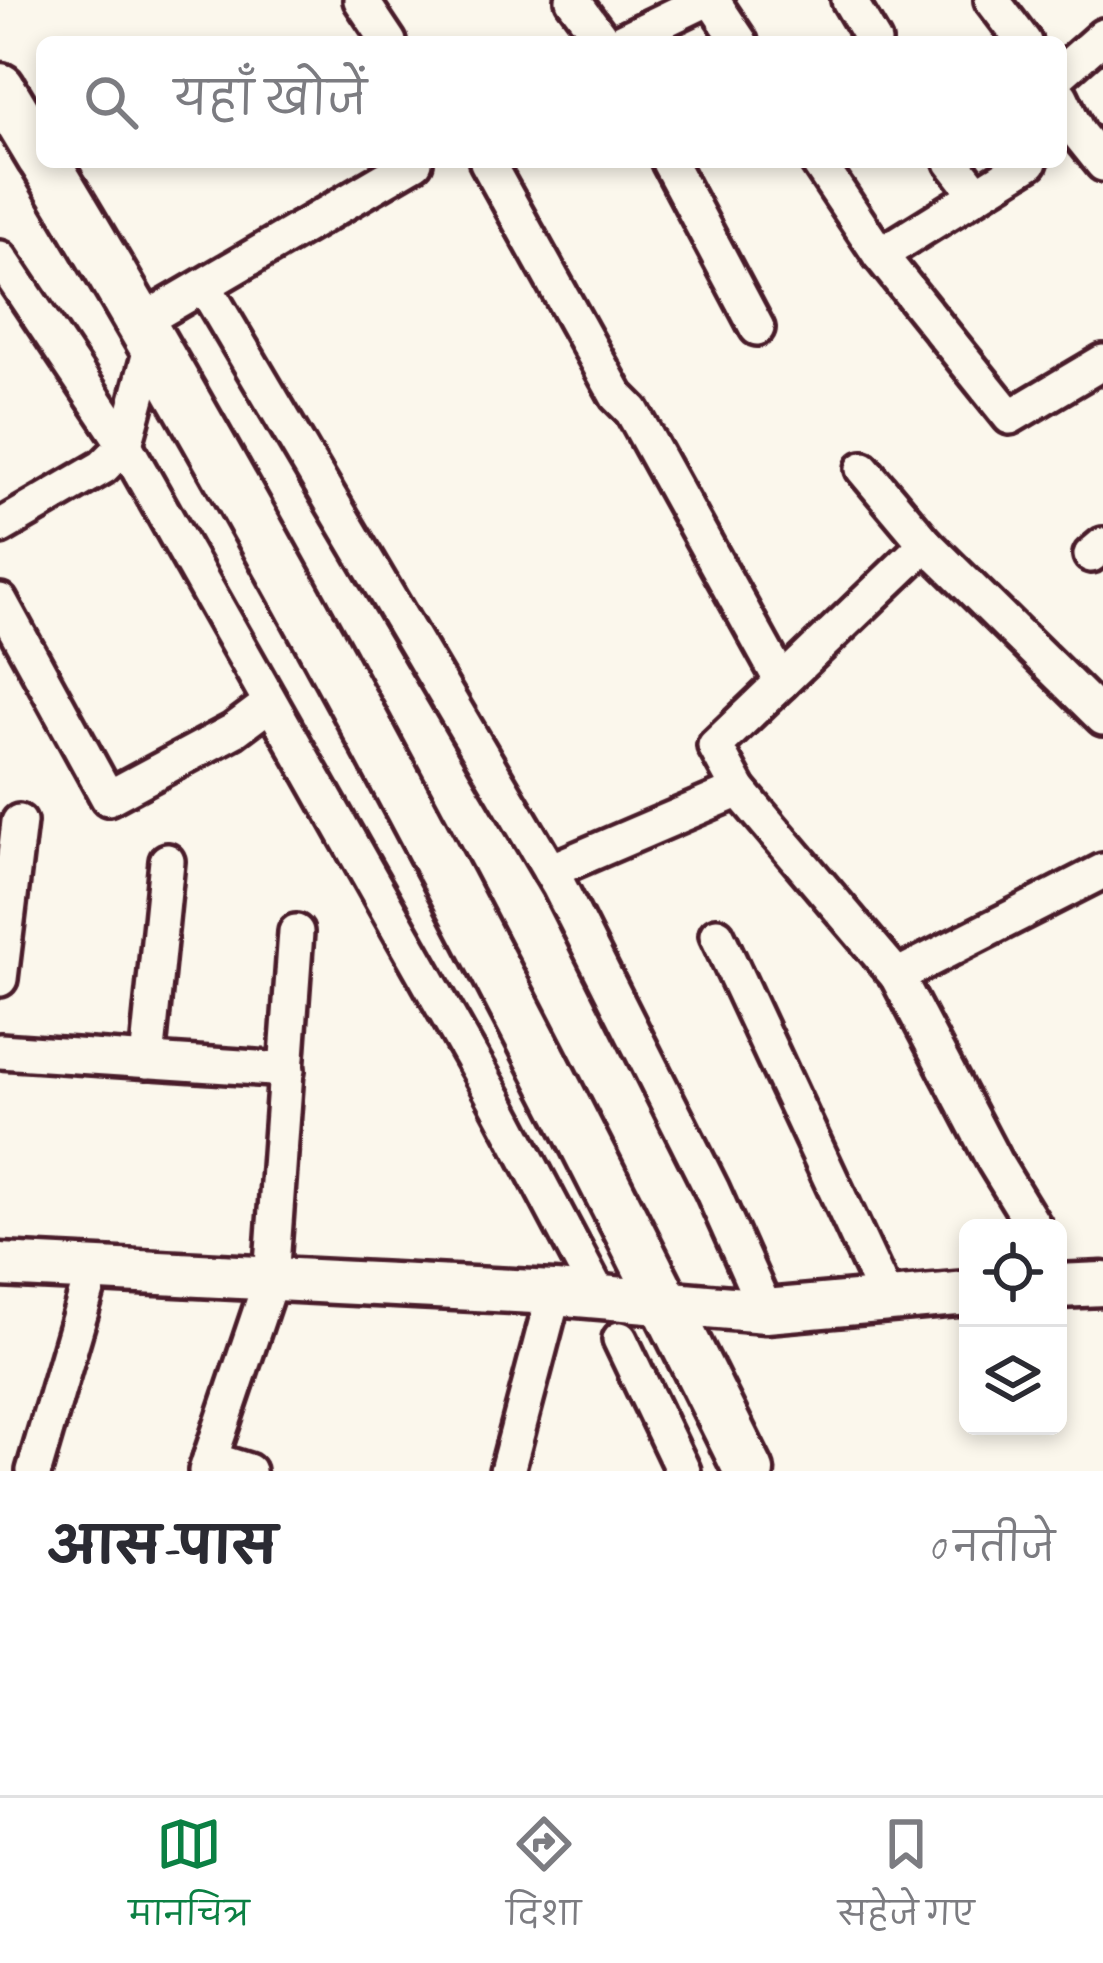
<!DOCTYPE html>
<html lang="hi">
<head>
<meta charset="utf-8">
<style>
  :root { --surface:#fff; --page:#f7f7f7; --text:#2b2b33; --muted:#7c7c81; --line:#e1e1e2; --accent:#0b8043 }
  body { margin:0; font-family:Caveat,"Playpen Sans Deva",sans-serif; background:var(--page); color:var(--text) }
  .controls { position:absolute; right:36px; bottom:36px; display:grid; overflow:hidden; border-radius:18px; box-shadow:0 6px 18px #0003 }
  .controls button { width:108px; height:108px; display:grid; place-items:center; padding:0; border:0; border-bottom:3px solid var(--line); background:var(--surface); color:var(--text); font:60px sans-serif }
  .list { margin:0; padding:0; list-style:none }
  h2 { display:flex; justify-content:space-between; align-items:center; height:156px; margin:0; padding:0 48px; font-size:51px }
  h2 small { font-size:39px; font-weight:400; color:var(--muted) }
  .icon { flex:none; width:66px; height:66px; fill:none; stroke:currentColor; stroke-width:2; stroke-linecap:round; stroke-linejoin:round }
  .map { position:relative; flex:none; width:1103px; height:1471px; overflow:hidden }
  .search { position:absolute; background:var(--surface); box-shadow:0 6px 18px #0003; left:36px; right:36px; top:36px; height:132px; display:flex; align-items:center; gap:30px; box-sizing:border-box; padding:0 42px; border-radius:18px; color:var(--muted); font-size:45px }
  .sheet { height:324px; background:var(--surface) }
  nav { display:flex; justify-content:space-around; align-items:center; box-sizing:border-box; height:168px; border-top:3px solid var(--line); background:var(--surface); font-size:33px; color:var(--muted) }
  nav a { display:grid; justify-items:center; gap:6px }
  nav .on { color:var(--accent) }
  .map>svg:first-child { display:block }
  .lines { fill:none; stroke-linecap:round; stroke-linejoin:round }
  .minor-casing { stroke:#4a1f2b; stroke-width:42 }
  .tertiary-casing { stroke:#4a1f2b; stroke-width:51 }
  .secondary-casing { stroke:#4a1f2b; stroke-width:57 }
  .minor { stroke:#fbf7ec; stroke-width:33 }
  .tertiary { stroke:#fbf7ec; stroke-width:42 }
  .secondary { stroke:#fbf7ec; stroke-width:48 }
</style>
</head>
<body>
<div class="map">
<svg width="1103" height="1471" viewBox="0 0 1103 1471">
  <rect width="100%" height="100%" fill="#fbf7ec"/>
  <filter id="ink" filterUnits="userSpaceOnUse"><feTurbulence type="fractalNoise" baseFrequency=".00833" numOctaves="2"/><feDisplacementMap in="SourceGraphic" scale="24" xChannelSelector="R" yChannelSelector="G"/><feConvolveMatrix kernelMatrix="1 2 1 2 8 2 1 2 1" color-interpolation-filters="sRGB"/></filter>
  <g filter="url(#ink)">
    <g class="lines">
      <defs>
        <g id="minor">
          <path d="M361 0 389 42"/>
          <path d="M573 0 604 42"/>
          <path d="M712 0 740 42"/>
          <path d="M849 0 874 42"/>
          <path d="M992 0 1024 42"/>
          <path d="M619 42 706 0"/>
          <path d="M1061 73 1103 36"/>
          <path d="M1061 97 1078 133 1103 164"/>
          <path d="M487 162 617 396 632 411 782 682"/>
          <path d="M669 162 757 328"/>
          <path d="M818 162 880 255 1030 162"/>
          <path d="M952 162 977 194"/>
          <path d="M880 255 1010 417 1103 362"/>
          <path d="M0 258 125 445 495 1099 600 1297"/>
          <path d="M205 287 559 886 712 1190 766 1311"/>
          <path d="M141 322 415 162"/>
          <path d="M863 469 926 544"/>
          <path d="M0 527 103 467 125 445 153 341"/>
          <path d="M1091 555 1103 545"/>
          <path d="M0 601 108 798 233 731 269 704"/>
          <path d="M1103 718 926 544 715 746 739 790 897 976 1103 871"/>
          <path d="M550 871 739 790"/>
          <path d="M717 935 887 1300"/>
          <path d="M897 976 994 1161 1035 1228"/>
          <path d="M0 979 19 822"/>
          <path d="M0 1051 287 1070"/>
          <path d="M147 1061 167 861"/>
          <path d="M620 1339 683 1471"/>
          <path d="M210 1459 248 1471"/>
          <path d="M34 1471 93 1270"/>
          <path d="M206 1471 271 1279 296 932"/>
          <path d="M507 1471 554 1293"/>
        </g>
        <g id="tertiary">
          <path d="M0 1265 554 1293 766 1311 968 1293"/>
          <path d="M1058 1286 1103 1284"/>
        </g>
        <g id="secondary">
          <path d="M0 88 42 158"/>
          <path d="M45 162C301 586 529 1027 749 1471"/>
        </g>
      </defs>
      <use href="#minor" class="minor-casing"/>
      <use href="#tertiary" class="tertiary-casing"/>
      <use href="#secondary" class="secondary-casing"/>
      <use href="#minor" class="minor"/>
      <use href="#tertiary" class="tertiary"/>
      <use href="#secondary" class="secondary"/>
    </g>
  </g>
</svg>
<div class="controls">
<button><svg class="icon" aria-label="locate" viewBox="0 0 24 24"><circle cx="12" cy="12" r="6"/><path d="M12 2v4M12 18v4M2 12h4M18 12h4"/></svg></button>
<button><svg class="icon" aria-label="layers" viewBox="0 0 24 24"><path d="M12 4l9 5-9 5-9-5zM3 14l9 5 9-5"/></svg></button>
</div>
<div class="search"><svg class="icon" aria-label="search" viewBox="0 0 24 24"><circle cx="10" cy="10" r="6"/><path d="M15 15l6 6"/></svg>यहाँ खोजें</div>
</div>
<section class="sheet">
<h2>आस-पास<small>0 नतीजे</small></h2>
<ul class="list">
</ul>
</section>
<nav>
<a class="on"><svg class="icon" aria-label="map" viewBox="0 0 24 24"><path d="M3 6l6-2 6 2 6-2v14l-6 2-6-2-6 2zM9 4v14M15 6v14"/></svg>मानचित्र</a>
<a><svg class="icon" aria-label="directions" viewBox="0 0 24 24"><path d="M12 3l9 9-9 9-9-9zM9 14v-3h6M13 9l2 2-2 2"/></svg>दिशा</a>
<a><svg class="icon" aria-label="saved" viewBox="0 0 24 24"><path d="M7 4h10v16l-5-4-5 4z"/></svg>सहेजे गए</a>
</nav>
</body>
</html>
